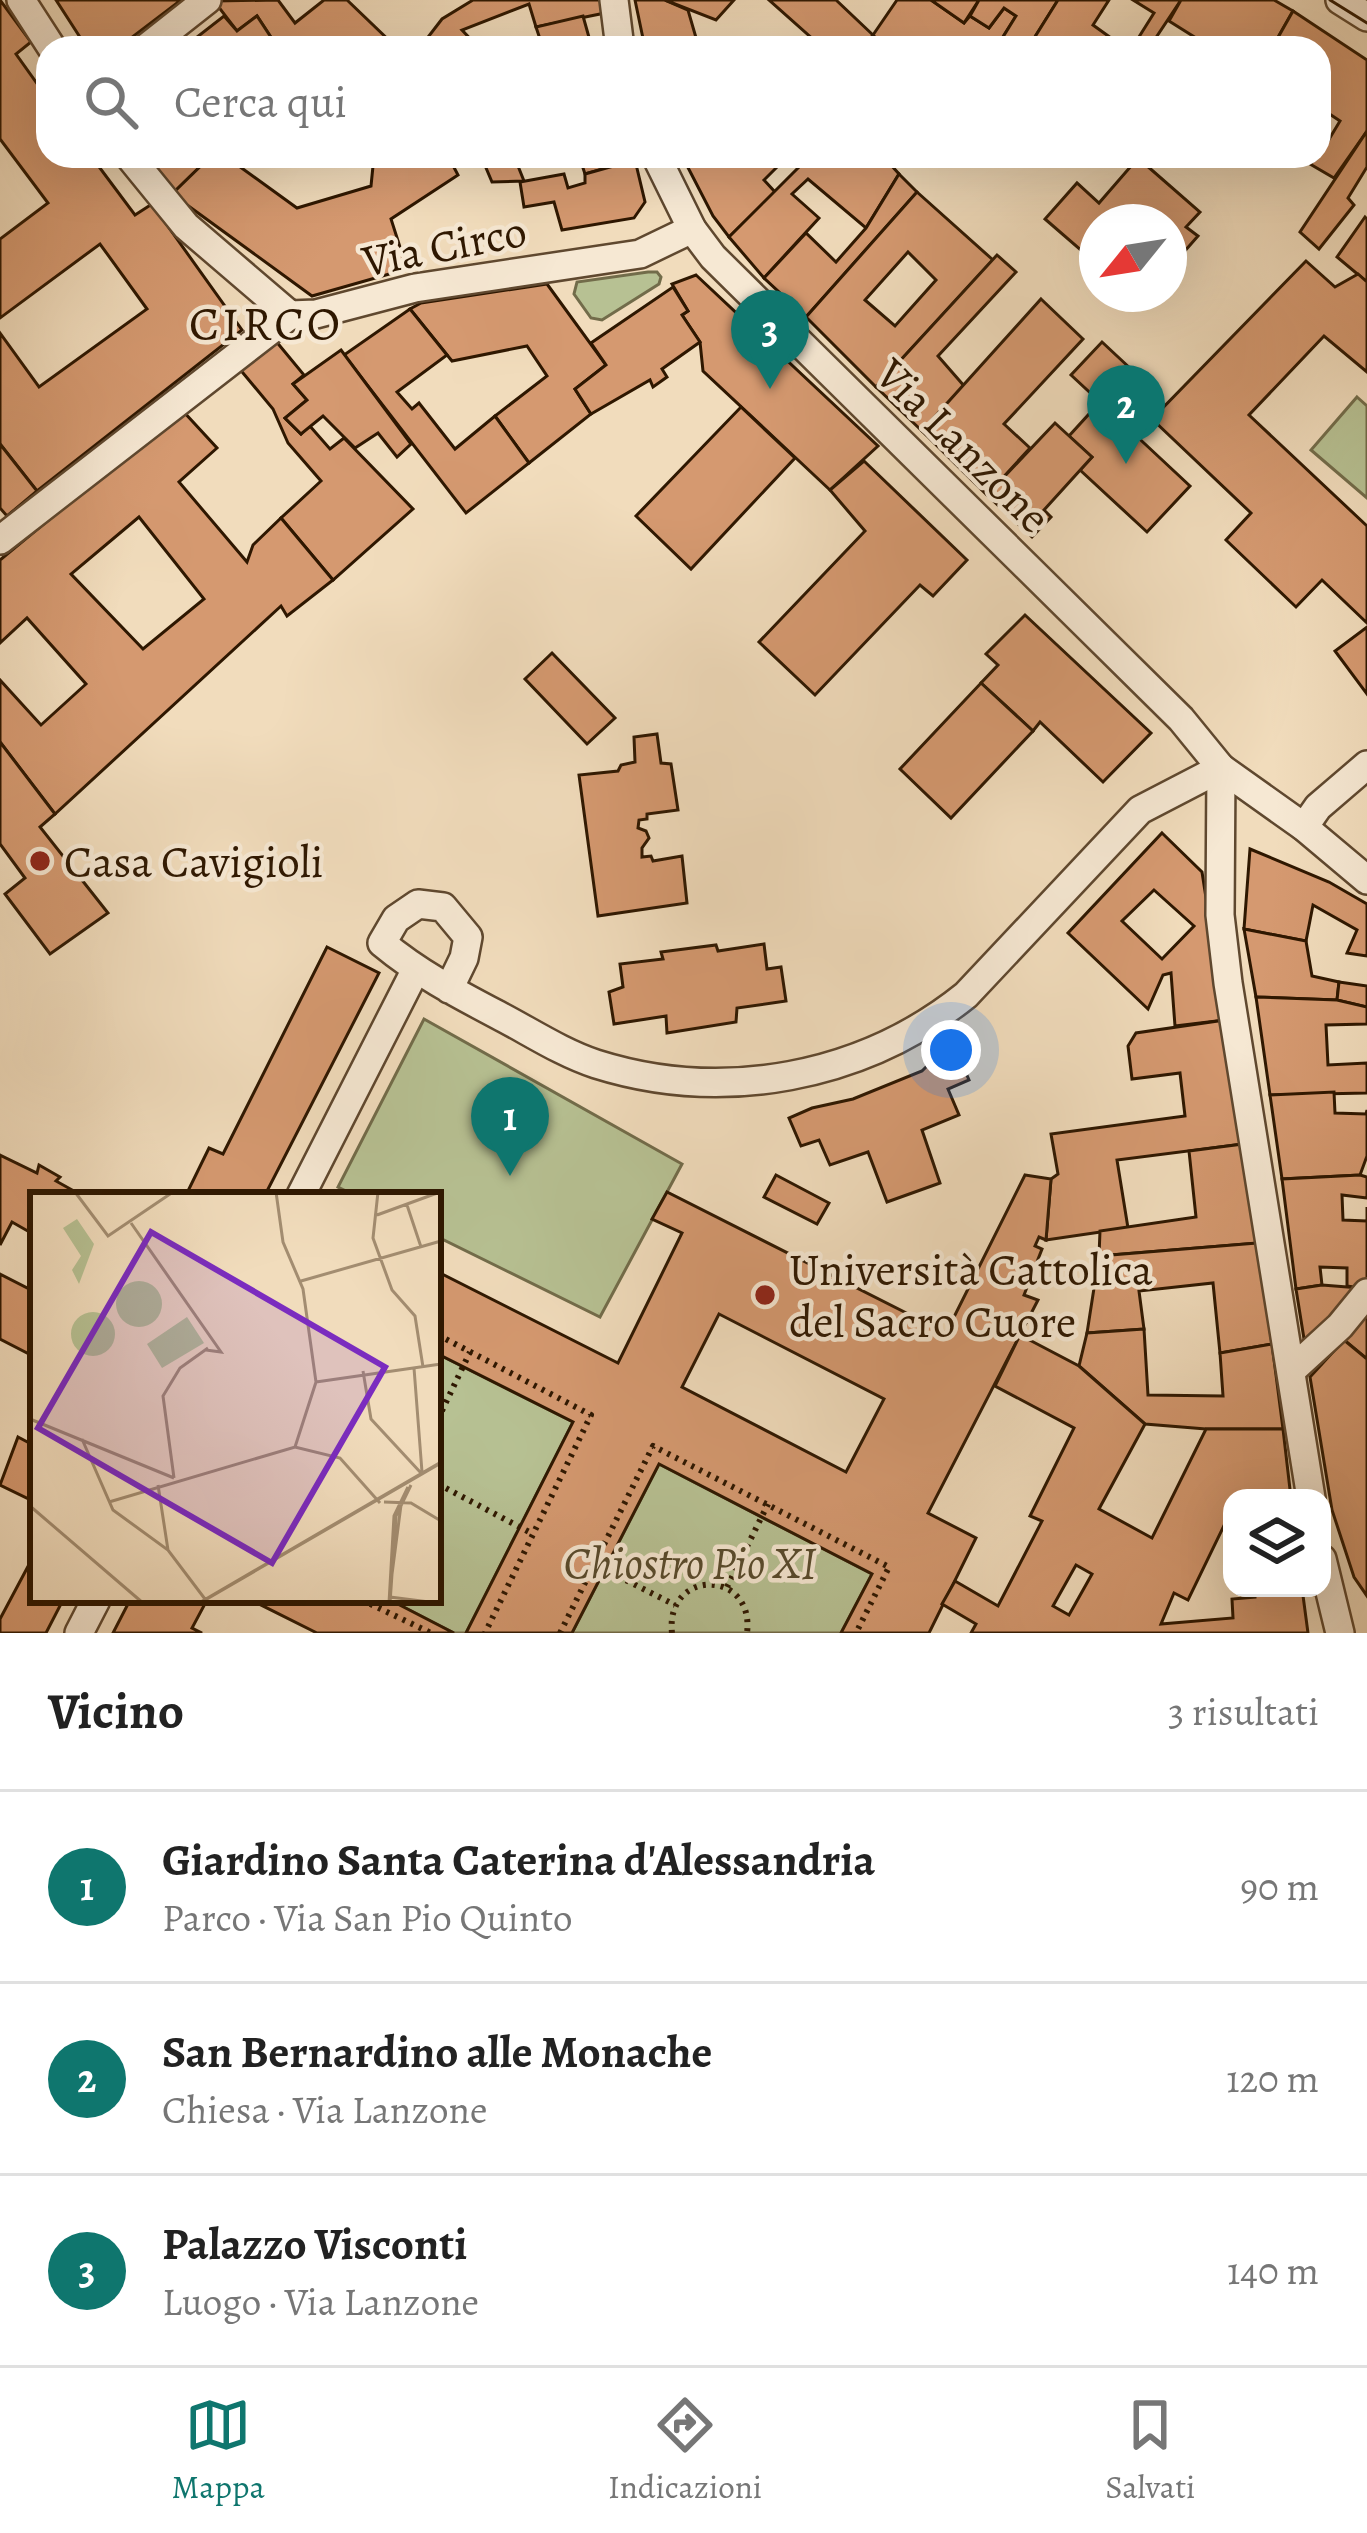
<!DOCTYPE html>
<html lang="it">
<head>
<meta charset="utf-8">
<style>
  :root { --surface:#fff; --page:#f2f2f2; --text:#222; --muted:#767676; --line:#e0e0e0; --accent:#0f766e }
  body { margin:0; font-family:Alegreya,serif; background:var(--page); color:var(--text) }
  .controls { position:absolute; right:36px; bottom:36px; display:grid; overflow:hidden; border-radius:24px; box-shadow:0 12px 48px #0002 }
  .controls button { width:108px; height:108px; display:grid; place-items:center; padding:0; border:0; border-bottom:3px solid var(--line); background:var(--surface); color:var(--text); font:60px sans-serif }
  .compass { position:absolute; left:1079px; top:204px; width:108px; height:108px; border-radius:50%; background:var(--surface); box-shadow:0 12px 48px #0002; rotate:240deg }
  .you { position:absolute; left:951px; top:1050px; width:42px; height:42px; margin:-30px; border:9px solid #fff; border-radius:50%; background:#1a73e8; box-shadow:0 0 0 18px #1a73e833 }
  .badge { display:grid; place-items:center; width:78px; height:78px; border-radius:50%; background:var(--accent); color:#fff; font-size:39px; font-weight:700 }
  .pin { position:absolute; translate:-50% -99px; filter:drop-shadow(0 3px 6px #0008) }
  .pin::after { content:''; position:absolute; top:63px; width:42px; height:36px; background:inherit; clip-path:polygon(0 0,100% 0,50% 100%) }
  .list { margin:0; padding:0; list-style:none }
  h2 { display:flex; justify-content:space-between; align-items:center; height:156px; margin:0; padding:0 48px; font-size:51px }
  h2 small { font-size:39px; font-weight:400; color:var(--muted) }
  .list li { display:grid; grid-template-columns:78px 1fr auto; gap:36px; align-items:center; box-sizing:border-box; height:192px; padding:0 48px; border-top:3px solid var(--line) }
  .list b { display:block; font-size:45px; white-space:nowrap }
  .list p { margin:0; font-size:39px; white-space:nowrap; color:var(--muted) }
  .list em { font-size:39px; font-style:normal; color:var(--muted) }
  .icon { flex:none; width:66px; height:66px; fill:none; stroke:currentColor; stroke-width:2; stroke-linecap:round; stroke-linejoin:round }
  .map { position:relative; flex:none; width:1367px; height:1633px; overflow:hidden }
  .search { position:absolute; background:var(--surface); box-shadow:0 12px 48px #0002; left:36px; right:36px; top:36px; height:132px; display:flex; align-items:center; gap:30px; box-sizing:border-box; padding:0 42px; border-radius:36px; color:var(--muted); font-size:45px }
  .sheet { height:732px; background:var(--surface) }
  nav { display:flex; justify-content:space-around; align-items:center; box-sizing:border-box; height:168px; border-top:3px solid var(--line); background:var(--surface); font-size:33px; color:var(--muted) }
  nav a { display:grid; justify-items:center; gap:6px }
  nav .on { color:var(--accent) }
  .map>svg:first-child { display:block }
  .green { fill:#b7c193; stroke:#726c4a; stroke-width:3 }
  .building { fill:#d59970; stroke:#2e1700; stroke-width:3; fill-rule:evenodd }
  .lines { fill:none; stroke-linecap:round; stroke-linejoin:round }
  .minor-casing { stroke:#5f482f; stroke-width:32 }
  .path { stroke:#2e1700; stroke-width:6; stroke-dasharray:3 6; stroke-linecap:butt }
  .minor { stroke:#f6e8d3; stroke-width:27 }
  .tram { stroke:#2e1700; stroke-width:3 }
  .poi-dot { fill:#8f2418; stroke:#f6e8d3; stroke-width:4.5 }
  .labels { text-anchor:middle; stroke-width:9; stroke-linejoin:round; paint-order:stroke }
  .street-label { font-size:45px; fill:#2e1700; stroke:#f6e8d3 }
  .poi-label { font-size:45px; fill:#2e1700; stroke:#f6e8d3; text-anchor:start }
  .park-label { font-size:45px; font-style:italic; fill:#574a2c; stroke:#f6e8d3 }
  .neighbourhood-label { font-size:48px; letter-spacing:3px; fill:#2e1700; stroke:#f6e8d3 }
  .inset-road { fill:none; stroke:#a38d71; stroke-width:3 }
  .view { fill:#7b2cbf; fill-opacity:0.15; stroke:#7b2cbf; stroke-width:6 }
  .inset-edge { fill:none; stroke:#2e1700; stroke-width:6 }
</style>
</head>
<body>
<div class="map">
<svg width="1367" height="1633" viewBox="0 0 1367 1633">
  <rect width="100%" height="100%" fill="#f1dcbc"/>
  <filter id="stains"><feTurbulence type="fractalNoise" baseFrequency=".00167" numOctaves="4"/><feColorMatrix values="0 0 0 0 .2 0 0 0 0 .09 0 0 0 0 .02 0 0 0 .5 -.17"/></filter>
  <radialGradient id="worn" r=".72"><stop offset=".6" stop-color="#630" stop-opacity="0"/><stop offset="1" stop-color="#630" stop-opacity=".3"/></radialGradient>
  <g class="green">
    <path d="M648 272H657L661 277 659 284 602 320 591 318 574 294 577 282Z"/>
    <path d="M1357 397 1367 406V498L1311 450Z"/>
    <path d="M424 1019 682 1164 600 1317 438 1237V1195H354L338 1187Z"/>
    <path d="M438 1354 573 1422 466 1633H454L390 1600H438Z"/>
    <path d="M659 1464 872 1574 841 1633H572Z"/>
  </g>
  <g class="building">
    <path d="M0 0 31 42 16 54 48 99V156H91L135 215 152 204 242 330 37 491 0 444V333L39 387 147 309 100 244 0 318V239L48 203 0 139Z"/>
    <path d="M56 0H181L118 48H87Z"/>
    <path d="M278 0 295 23 324 0H347L397 48H278L257 16 237 31 214 1Z"/>
    <path d="M473 0H604L605 13 536 27 529 4 462 30 479 48H433L425 41 442 19Z"/>
    <path d="M635 0H665L688 10 699 48H645Z"/>
    <path d="M665 0H734L716 20Z"/>
    <path d="M769 0H836L873 35 862 48H823Z"/>
    <path d="M897 0H931L964 23 970 16 989 28 1004 8 1016 16 1003 37 1012 44 1010 48H886L873 35Z"/>
    <path d="M931 0H979L964 23Z"/>
    <path d="M979 0H1058L1028 48H1010L1012 44 1003 37 1016 16 1004 8 989 28 970 16Z"/>
    <path d="M1058 0H1109L1093 25 1125 48H1028Z"/>
    <path d="M1133 0H1181L1149 48H1132L1154 13Z"/>
    <path d="M1181 0H1274L1293 11 1272 48H1212L1169 21Z"/>
    <path d="M1293 11 1367 60V131L1334 178 1310 164 1319 156 1340 121 1319 107V48H1272Z"/>
    <path d="M224 16 237 31 257 16 278 48H183Z"/>
    <path d="M583 16 592 48H543L536 27Z"/>
    <path d="M1367 131V167L1348 198 1354 205 1319 249 1300 232Z"/>
    <path d="M150 156H211L172 194Z"/>
    <path d="M211 156H225L297 208 371 186 374 156H448L458 175 391 219 407 269 312 296 172 194Z"/>
    <path d="M481 156H514L524 181 492 182Z"/>
    <path d="M579 156H634L635 160 585 174Z"/>
    <path d="M682 156H788L764 180 775 192 729 237 713 216Z"/>
    <path d="M810 156H883L899 174 866 228 808 179 792 194 819 218 764 278 729 237Z"/>
    <path d="M1138 158 1200 212 1186 227 1198 236 1169 269V222H1097V264L1045 219 1077 183 1099 203Z"/>
    <path d="M635 160 645 202 634 218 562 230 554 202 524 207 520 182 564 174 568 188 585 183V174Z"/>
    <path d="M899 174 917 192 806 317 764 278 806 233 836 262 866 228Z"/>
    <path d="M917 192 993 260 876 387 806 317ZM908 252 936 280 895 326 865 300Z"/>
    <path d="M1365 217 1367 219V282L1337 257Z"/>
    <path d="M997 255 1016 272 938 356 965 387 922 431 876 387Z"/>
    <path d="M1306 261 1335 287 1358 274 1367 282V372L1324 336 1249 415 1367 526V623L1322 580 1296 607 1226 540 1251 513 1152 419Z"/>
    <path d="M696 275 878 446 830 490 703 371 700 342 682 315 688 311 672 284Z"/>
    <path d="M547 284 606 365 575 389 591 414 529 463 495 416 547 376 527 346 452 361 410 309 421 303Z"/>
    <path d="M673 287 688 311 682 315 700 342 662 369 667 377 653 387 650 380 591 414 575 389 606 365 591 343Z"/>
    <path d="M1041 299 1083 339 1004 424 1030 448 987 495 922 431Z"/>
    <path d="M410 309 447 355 397 392 412 409 419 403 455 449 495 416 529 463 466 513 344 355Z"/>
    <path d="M275 340 304 375 293 384 307 400 285 418 301 434 309 425 330 449 344 438 413 509 333 580 281 518 321 481 288 443 273 409 238 367Z"/>
    <path d="M1102 342 1162 398 1145 416 1139 411 1126 426 1071 375Z"/>
    <path d="M341 350 411 444 397 457 378 433 355 448 323 416 301 434 285 418 307 400 293 384Z"/>
    <path d="M1100 402 1190 486 1147 532 1080 470 1092 457 1069 436Z"/>
    <path d="M741 407 795 458 691 569 636 516Z"/>
    <path d="M182 410 217 448 179 482 247 562 253 545 281 518 333 580 287 616 281 606 55 814 0 742V680L41 725 86 684 27 618 0 643V560ZM139 517 204 599 143 649 71 574Z"/>
    <path d="M1055 423 1092 457 1044 510 1051 517 1032 537 987 495Z"/>
    <path d="M0 444 37 491 7 516 0 508Z"/>
    <path d="M864 461 967 560 933 596 920 585 815 695 759 642 865 531 830 490Z"/>
    <path d="M1025 615 1151 733 1103 782 1040 722 1033 731 981 683 998 665 986 654Z"/>
    <path d="M1367 627V694L1335 651Z"/>
    <path d="M552 653 615 718 587 744 525 679Z"/>
    <path d="M981 683 1033 731 951 818 900 769Z"/>
    <path d="M657 734 661 763 671 764 678 810 647 814V819L639 820 638 828 646 831 649 838 642 848V857L651 856 653 861 682 856 687 903 598 916 579 775 618 771 621 765 635 762 634 737Z"/>
    <path d="M0 742 55 814 40 827 108 913 50 954 5 894 25 878 0 844Z"/>
    <path d="M1162 833 1202 872 1225 1020 1175 1026 1171 973 1163 975 1148 1009 1068 933ZM1154 890 1194 926 1162 959 1122 921Z"/>
    <path d="M1250 849 1329 882 1367 904V956L1347 953 1357 930 1313 905 1306 941 1244 929Z"/>
    <path d="M1244 929 1306 941 1312 976 1339 982 1337 1000 1256 997Z"/>
    <path d="M764 944 767 969 781 967 786 1001 737 1008 736 1022 667 1033 666 1016 614 1024 609 992 623 987 620 964 663 959 661 952 716 945 718 951Z"/>
    <path d="M327 947 379 973 265 1195H186L209 1148 223 1154Z"/>
    <path d="M1339 982 1367 986V1007L1337 1000Z"/>
    <path d="M1256 997 1337 1000 1367 1007V1024L1326 1025 1328 1065 1367 1063V1093L1270 1095Z"/>
    <path d="M1225 1020 1243 1144 1117 1160 1128 1228 1046 1240 1051 1179 1058 1174 1051 1134 1185 1116 1180 1073 1132 1079 1128 1046 1136 1033Z"/>
    <path d="M957 1052 969 1080 948 1089 959 1115 922 1130 940 1183 887 1202 868 1152 830 1165 819 1140 801 1146 789 1118 812 1108 853 1099 922 1071 929 1064Z"/>
    <path d="M1334 1092 1335 1113 1366 1114 1367 1110V1156L1360 1175 1282 1179 1270 1095Z"/>
    <path d="M1243 1144 1257 1243 1099 1256 1100 1231 1196 1217 1189 1151Z"/>
    <path d="M0 1155 37 1173 39 1165 60 1177 56 1181 81 1195H33V1234L12 1222 0 1245Z"/>
    <path d="M776 1175 829 1203 817 1224 764 1197Z"/>
    <path d="M1025 1175 1051 1179 1046 1240 1039 1237 1035 1246 1042 1249 1024 1295 1038 1300 928 1513 976 1538 929 1633H841L872 1574 659 1464 572 1633H466L573 1422 438 1354V1272L618 1363 682 1233 652 1219 667 1192 946 1333ZM719 1314 884 1399 846 1472 682 1387Z"/>
    <path d="M1360 1175 1367 1177V1198L1342 1195 1343 1220 1367 1221V1207V1280L1360 1288 1347 1286V1268L1320 1267 1322 1285 1296 1289 1282 1179Z"/>
    <path d="M1257 1243 1272 1344 1220 1353 1213 1283 1139 1291 1144 1329 1087 1333 1099 1256Z"/>
    <path d="M0 1274 33 1291V1356L0 1339Z"/>
    <path d="M1322 1285 1360 1288 1305 1345 1296 1289Z"/>
    <path d="M1367 1312V1359L1344 1340Z"/>
    <path d="M1144 1329 1148 1395 1223 1396 1220 1353 1272 1344 1283 1429H1206L1145 1424 1079 1366 1087 1333Z"/>
    <path d="M1020 1335 1079 1366 1145 1424 1099 1509 1152 1538 1206 1429H1283L1291 1498H1232V1509L1188 1600 1174 1593 1161 1624 1233 1618 1232 1599 1255 1597V1588H1302L1308 1633H971L976 1624 942 1604 955 1581 998 1606 1042 1521 1030 1516 1074 1428 995 1386ZM1076 1565 1092 1574 1069 1615 1053 1606Z"/>
    <path d="M1344 1340 1367 1359V1596L1354 1577 1332 1510 1310 1377Z"/>
    <path d="M18 1437 33 1445V1501L0 1485Z"/>
    <path d="M33 1557V1600H63L46 1633H0V1619Z"/>
    <path d="M130 1600H207L192 1628 202 1633H113Z"/>
    <path d="M251 1600H390L454 1633H317Z"/>
  </g>
  <g class="lines">
    <defs>
      <g id="minor">
        <path d="M21 0 52 48"/>
        <path d="M614 0 620 48"/>
        <path d="M1340 0 1367 17"/>
        <path d="M146 48 207 0"/>
        <path d="M129 156 186 226 290 315 316 314 415 288 640 254 692 229"/>
        <path d="M656 156 692 229 713 257 1181 719 1221 768 1304 827 1367 880"/>
        <path d="M0 540 290 315"/>
        <path d="M1221 768 1220 915 1228 983 1311 1498"/>
        <path d="M1304 827 1318 807 1367 765"/>
        <path d="M449 989 464 958 468 937 443 907 418 904 396 919 382 943C418 973 456 993 498 1015 529 1031 562 1053 596 1064 723 1104 863 1078 966 995L1140 810 1221 768"/>
        <path d="M301 1195 415 971"/>
        <path d="M1292 1370 1340 1326 1367 1293"/>
        <path d="M1322 1559 1340 1633"/>
        <path d="M79 1633 96 1600"/>
      </g>
    </defs>
    <use href="#minor" class="minor-casing"/>
    <g class="path">
      <path d="M438 1335 591 1415 485 1633"/>
      <path d="M438 1419 470 1352"/>
      <path d="M438 1484 533 1534"/>
      <path d="M594 1564 675 1605"/>
      <path d="M727 1587 768 1504"/>
      <path d="M362 1600 431 1633"/>
      <path d="M560 1633 653 1446 889 1567 856 1633"/>
      <path d="M672 1633C665 1568 755 1569 747 1633"/>
    </g>
    <use href="#minor" class="minor"/>
    <path class="tram" d="M1330 0 1367 23"/>
  </g>
  <g class="poi-dot">
    <circle cx="40" cy="861" r="12"/>
    <circle cx="765" cy="1295" r="12"/>
  </g>
  <g class="labels">
    <g class="street-label">
      <text transform="translate(444 245) rotate(-11)" y="16">Via Circo</text>
      <text transform="translate(964 445) rotate(45)" y="16">Via Lanzone</text>
    </g>
    <g class="poi-label">
      <text x="64" y="877">Casa Cavigioli</text>
      <text x="789" y="1285">Università Cattolica<tspan x="789" dy="52">del Sacro Cuore</tspan></text>
    </g>
    <g class="park-label">
      <text x="690" y="1578">Chiostro Pio XI</text>
    </g>
    <g class="neighbourhood-label">
      <text x="266" y="340">CIRCO</text>
    </g>
  </g>
  <g transform="translate(30 1192)">
    <rect width="411" height="411" fill="#f1dcbc"/>
    <path d="M47 27 64 52 49 92 42 78 51 64 33 36ZM86 112a23 23 0 1 1 46 0a23 23 0 1 1-46 0ZM41 142a22 22 0 1 1 44 0a22 22 0 1 1-44 0ZM157 125 174 151 132 176 117 152Z" fill="#b7c193"/>
    <path class="inset-road" d="M45 0 78 44 143 0M246 0 253 50 273 97 286 190 265 255M348 0 343 46 362 98 385 124 393 175M377 13 391 55M347 23 410 0M101 31 191 160 176 158M271 89 411 49M384 176 392 280M333 179 341 227 391 281M286 190 411 172M0 227 144 286M52 247 83 318 138 358 178 411M144 286 133 204 150 176 178 156M128 293 138 358M79 310 265 255 310 266 350 311M354 310 381 311 411 329M0 314 113 411M362 382 371 313M360 405 407 411M169 411 411 270M170 411 411 271M359 411 364 324 378 295M360 411 366 324 381 293"/>
    <path class="view" d="M121 40 355 175 242 371 8 236Z"/>
    <rect width="411" height="411" class="inset-edge"/>
  </g>
  <rect width="100%" height="100%" filter="url(#stains)"/>
  <rect width="100%" height="100%" fill="url(#worn)"/>
</svg>
<div class="controls">
<button><svg class="icon" aria-label="layers" viewBox="0 0 24 24"><path d="M12 4l9 5-9 5-9-5zM3 14l9 5 9-5"/></svg></button>
</div>
<svg class="compass" viewBox="-18 -18 36 36"><path d="M0-13l5 13h-10z" fill="#e53935"/><path d="M0 13l5-13h-10z" fill="#767676"/></svg>
<div class="you"></div>
<div class="pin badge" style="left:510px;top:1176px">1</div>
<div class="pin badge" style="left:1126px;top:464px">2</div>
<div class="pin badge" style="left:770px;top:389px">3</div>
<div class="search"><svg class="icon" aria-label="search" viewBox="0 0 24 24"><circle cx="10" cy="10" r="6"/><path d="M15 15l6 6"/></svg>Cerca qui</div>
</div>
<section class="sheet">
<h2>Vicino<small>3 risultati</small></h2>
<ul class="list">
<li><span class="badge">1</span><div><b>Giardino Santa Caterina d'Alessandria</b><p>Parco · Via San Pio Quinto</p></div><em>90 m</em></li>
<li><span class="badge">2</span><div><b>San Bernardino alle Monache</b><p>Chiesa · Via Lanzone</p></div><em>120 m</em></li>
<li><span class="badge">3</span><div><b>Palazzo Visconti</b><p>Luogo · Via Lanzone</p></div><em>140 m</em></li>
</ul>
</section>
<nav>
<a class="on"><svg class="icon" aria-label="map" viewBox="0 0 24 24"><path d="M3 6l6-2 6 2 6-2v14l-6 2-6-2-6 2zM9 4v14M15 6v14"/></svg>Mappa</a>
<a><svg class="icon" aria-label="directions" viewBox="0 0 24 24"><path d="M12 3l9 9-9 9-9-9zM9 14v-3h6M13 9l2 2-2 2"/></svg>Indicazioni</a>
<a><svg class="icon" aria-label="saved" viewBox="0 0 24 24"><path d="M7 4h10v16l-5-4-5 4z"/></svg>Salvati</a>
</nav>
</body>
</html>
